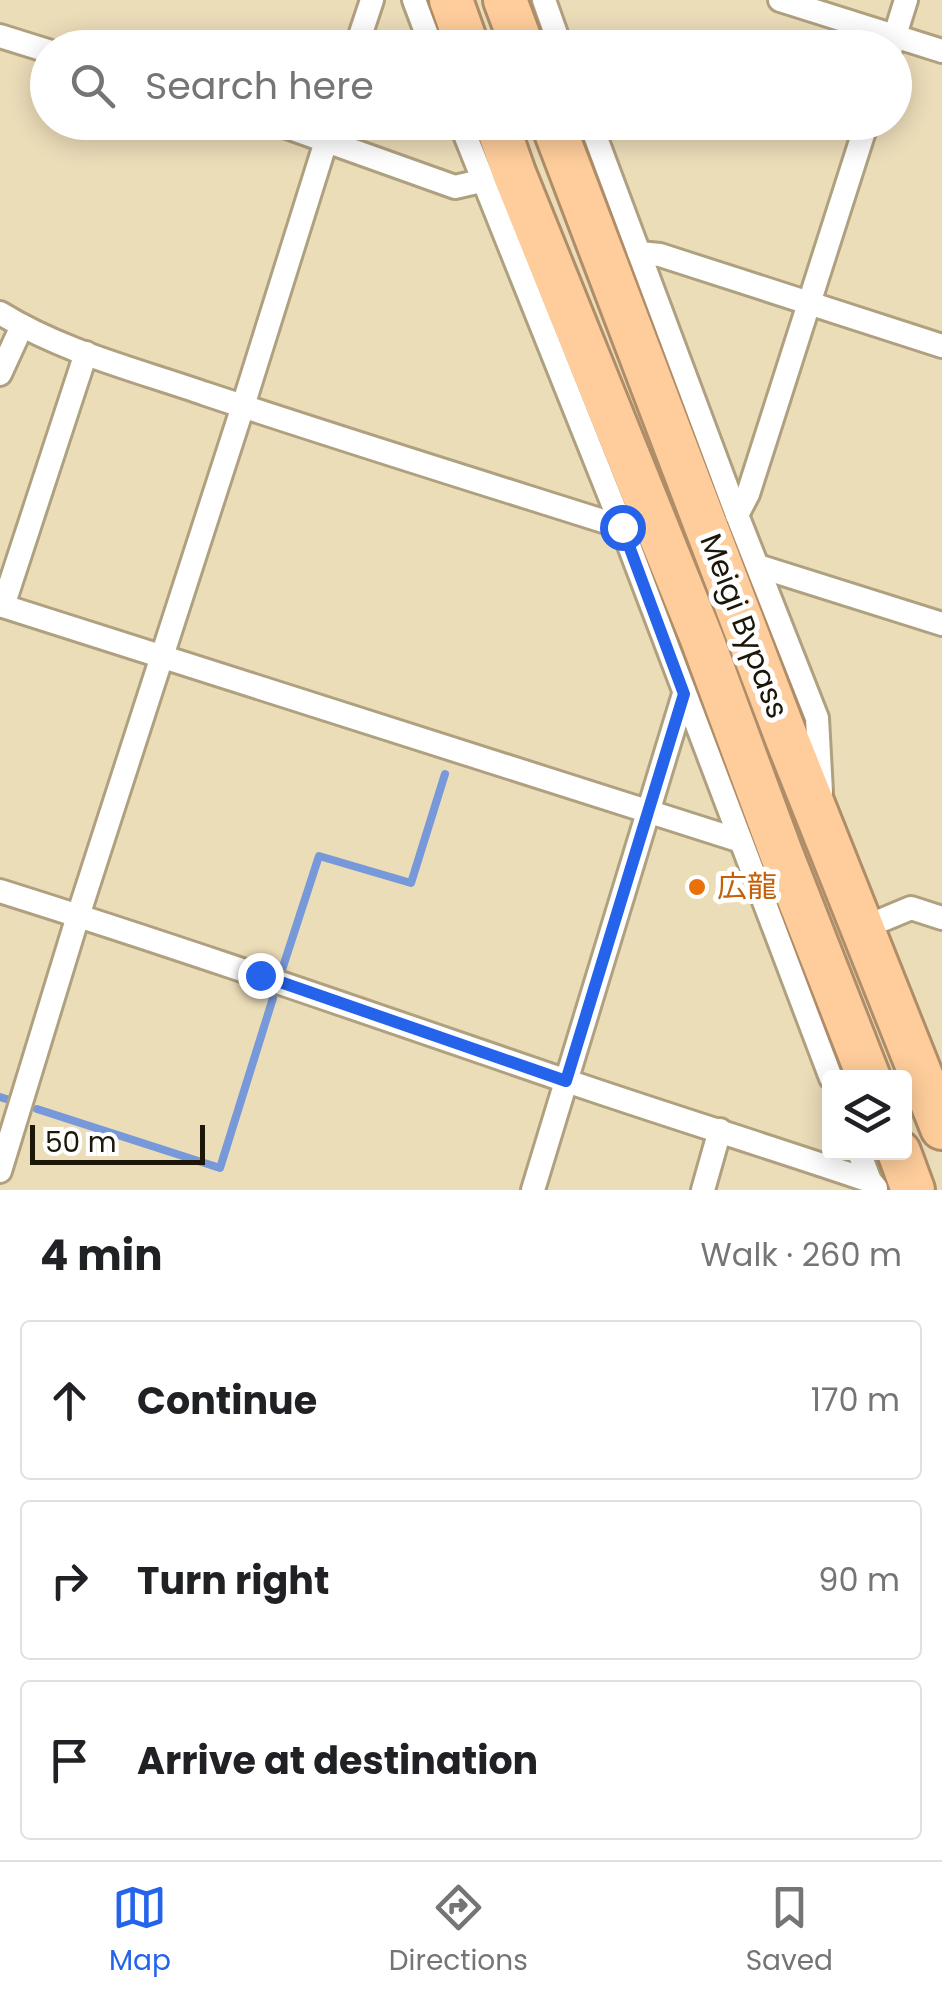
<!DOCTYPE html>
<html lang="en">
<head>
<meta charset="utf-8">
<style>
  :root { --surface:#fff; --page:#f2f2f2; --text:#202124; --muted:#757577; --line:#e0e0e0; --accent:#2563eb }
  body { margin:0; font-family:Poppins,"Noto Sans JP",sans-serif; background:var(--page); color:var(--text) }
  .controls { position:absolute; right:30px; bottom:30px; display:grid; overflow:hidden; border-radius:10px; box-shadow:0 5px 25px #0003 }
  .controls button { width:90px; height:90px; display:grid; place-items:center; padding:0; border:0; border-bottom:2px solid var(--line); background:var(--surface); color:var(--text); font:50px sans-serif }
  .scale { position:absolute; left:30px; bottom:25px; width:175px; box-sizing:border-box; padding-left:10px; border:5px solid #1d170a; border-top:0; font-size:28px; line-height:35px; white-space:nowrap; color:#1d170a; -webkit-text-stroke:8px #fff; paint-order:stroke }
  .stop { position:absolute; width:30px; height:30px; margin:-22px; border:8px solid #2563eb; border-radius:50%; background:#fff }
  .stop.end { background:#2563eb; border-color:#fff; box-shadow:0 2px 10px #0008 }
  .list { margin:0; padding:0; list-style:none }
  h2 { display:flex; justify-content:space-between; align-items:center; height:130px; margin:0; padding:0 40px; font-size:42px }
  h2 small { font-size:32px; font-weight:400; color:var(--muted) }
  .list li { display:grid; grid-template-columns:65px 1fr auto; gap:30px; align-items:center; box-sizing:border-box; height:160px; margin:0 20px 20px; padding:0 20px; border:2px solid var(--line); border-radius:10px }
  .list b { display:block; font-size:38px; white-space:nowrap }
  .list em { font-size:32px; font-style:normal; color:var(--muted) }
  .icon { flex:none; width:55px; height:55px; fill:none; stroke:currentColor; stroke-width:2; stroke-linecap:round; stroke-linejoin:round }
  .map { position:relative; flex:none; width:942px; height:1190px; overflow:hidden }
  .search { position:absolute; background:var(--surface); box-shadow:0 5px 25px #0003; left:30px; right:30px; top:30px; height:110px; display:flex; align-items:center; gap:25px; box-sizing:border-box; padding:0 35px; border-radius:55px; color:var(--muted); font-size:38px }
  .sheet { height:670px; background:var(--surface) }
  nav { display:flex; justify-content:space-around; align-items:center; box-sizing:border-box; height:140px; border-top:2px solid var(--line); background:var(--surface); font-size:28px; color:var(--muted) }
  nav a { display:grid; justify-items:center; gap:5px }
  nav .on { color:var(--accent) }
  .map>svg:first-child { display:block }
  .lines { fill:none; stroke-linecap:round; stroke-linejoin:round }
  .stream { stroke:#7798d9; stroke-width:8 }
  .street-casing { stroke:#afa17f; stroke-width:28 }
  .highway-casing { stroke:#af8d68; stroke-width:48 }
  .street { stroke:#fff; stroke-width:22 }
  .highway { stroke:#fecd9b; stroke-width:42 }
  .route { stroke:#2563eb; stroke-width:12 }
  .food-dot { fill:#e8710a; stroke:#fff; stroke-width:4 }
  .labels { text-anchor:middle; stroke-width:10; stroke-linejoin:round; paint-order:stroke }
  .street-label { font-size:30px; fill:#1d170a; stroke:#fff }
  .food-label { font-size:30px; fill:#c56008; stroke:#fff; text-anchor:start }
</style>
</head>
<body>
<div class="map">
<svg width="942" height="1190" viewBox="0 0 942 1190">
  <rect width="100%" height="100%" fill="#ecddb9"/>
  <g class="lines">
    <g class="stream">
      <path d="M280 976 319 856 411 883 445 774"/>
      <path d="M0 1097 16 1102"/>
      <path d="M37 1109 220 1168 273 998"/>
    </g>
    <defs>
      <g id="street">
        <path d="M414 0 432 48"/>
        <path d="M544 0 561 48"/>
        <path d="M780 0 942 51"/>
        <path d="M0 36 48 51"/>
        <path d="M356 48 372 0"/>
        <path d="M891 48 906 0"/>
        <path d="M273 122 455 187 481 181"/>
        <path d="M460 122 622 527 831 1078"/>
        <path d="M590 122 737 515 817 718 821 792"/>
        <path d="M639 253 660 255 942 346"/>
        <path d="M0 313C63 352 137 370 206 394 344 440 483 483 622 527"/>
        <path d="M0 374 22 326"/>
        <path d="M737 515 748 494 867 122"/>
        <path d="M758 566 942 624"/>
        <path d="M0 605 741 841"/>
        <path d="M3 606 86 353"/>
        <path d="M0 891C188 950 374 1015 561 1079 663 1114 767 1146 870 1181"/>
        <path d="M863 928 911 908 942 918"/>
        <path d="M859 1152 870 1181 876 1188"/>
        <path d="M0 1171 78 916 243 406 332 122"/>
        <path d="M533 1190 684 694"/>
        <path d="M703 1190 720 1130"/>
      </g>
      <g id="highway">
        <path d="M451 0 468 48"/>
        <path d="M505 0 523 48"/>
        <path d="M496 122 514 173 702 639 781 853 869 1078"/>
        <path d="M552 122 787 739 942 1128"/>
        <path d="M899 1152 913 1190"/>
      </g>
    </defs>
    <use href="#street" class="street-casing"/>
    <use href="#highway" class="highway-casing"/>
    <use href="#street" class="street"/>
    <use href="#highway" class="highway"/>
  </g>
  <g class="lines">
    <path class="route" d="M260 975 566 1081 684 694 622 527"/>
  </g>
  <circle class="food-dot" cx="697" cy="887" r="10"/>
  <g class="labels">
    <g class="street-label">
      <text transform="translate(744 626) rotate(69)" y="10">Meigi Bypass</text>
    </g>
    <g class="food-label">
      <text x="717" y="897">広龍</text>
    </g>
  </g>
</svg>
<div class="controls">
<button><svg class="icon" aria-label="layers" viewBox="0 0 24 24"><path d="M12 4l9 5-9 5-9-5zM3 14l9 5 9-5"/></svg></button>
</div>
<div class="scale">50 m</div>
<div class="stop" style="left:622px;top:527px"></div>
<div class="stop end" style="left:260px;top:975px"></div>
<div class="search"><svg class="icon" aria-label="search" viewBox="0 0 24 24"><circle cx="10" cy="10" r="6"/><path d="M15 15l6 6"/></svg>Search here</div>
</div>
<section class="sheet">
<h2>4 min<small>Walk · 260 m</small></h2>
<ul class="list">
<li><svg class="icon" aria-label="ahead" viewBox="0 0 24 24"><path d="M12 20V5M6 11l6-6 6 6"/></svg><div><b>Continue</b></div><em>170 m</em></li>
<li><svg class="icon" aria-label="right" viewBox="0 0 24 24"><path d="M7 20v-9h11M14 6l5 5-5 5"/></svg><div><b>Turn right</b></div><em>90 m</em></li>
<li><svg class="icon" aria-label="arrive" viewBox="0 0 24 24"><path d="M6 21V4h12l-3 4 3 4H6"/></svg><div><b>Arrive at destination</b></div></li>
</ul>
</section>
<nav>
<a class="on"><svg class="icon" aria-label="map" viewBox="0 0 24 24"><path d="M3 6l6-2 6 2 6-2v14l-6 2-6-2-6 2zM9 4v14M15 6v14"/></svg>Map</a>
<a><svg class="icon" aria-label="directions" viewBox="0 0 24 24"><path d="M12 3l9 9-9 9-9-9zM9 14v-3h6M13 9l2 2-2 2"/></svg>Directions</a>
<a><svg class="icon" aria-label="saved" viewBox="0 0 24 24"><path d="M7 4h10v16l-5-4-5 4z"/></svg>Saved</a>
</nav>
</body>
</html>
